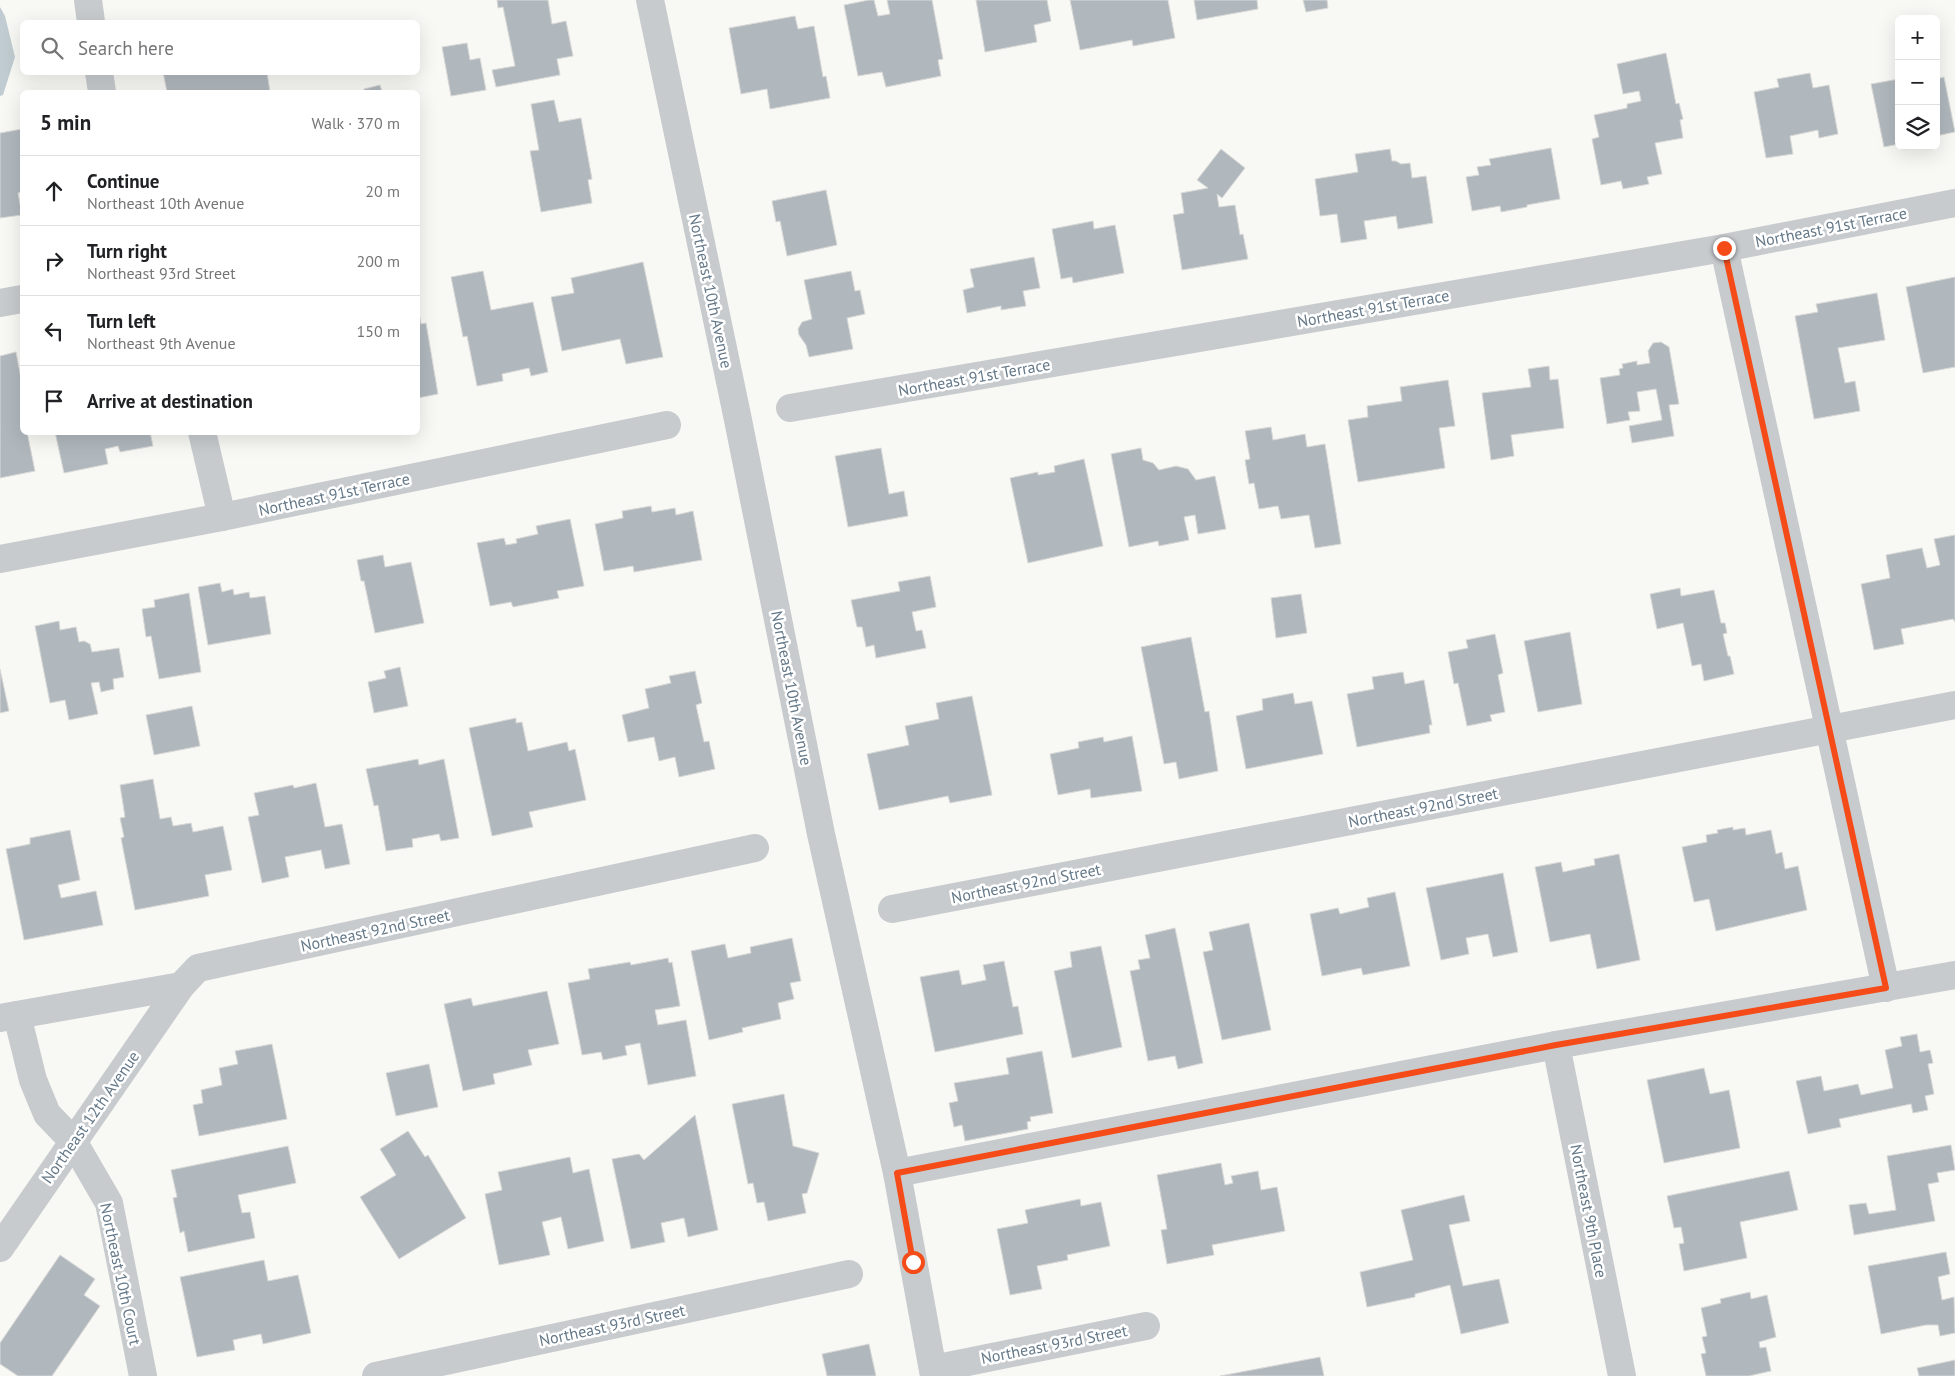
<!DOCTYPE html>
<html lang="en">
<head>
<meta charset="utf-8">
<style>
  :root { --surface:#fff; --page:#f2f2f2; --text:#202124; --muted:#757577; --line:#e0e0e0 }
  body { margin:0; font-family:"PT Sans",sans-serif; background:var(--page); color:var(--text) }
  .controls { position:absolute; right:15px; top:15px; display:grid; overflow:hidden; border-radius:8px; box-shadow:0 5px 20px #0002 }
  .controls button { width:45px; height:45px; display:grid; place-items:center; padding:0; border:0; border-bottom:1px solid var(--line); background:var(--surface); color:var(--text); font:25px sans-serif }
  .stop { position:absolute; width:15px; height:15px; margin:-11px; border:4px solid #f44b18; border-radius:50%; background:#fff }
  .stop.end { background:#f44b18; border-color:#fff; box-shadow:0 1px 5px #0008 }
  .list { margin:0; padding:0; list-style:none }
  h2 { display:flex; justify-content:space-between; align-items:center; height:65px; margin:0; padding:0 20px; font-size:21px }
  h2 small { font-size:16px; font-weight:400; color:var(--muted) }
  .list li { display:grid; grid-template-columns:32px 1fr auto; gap:15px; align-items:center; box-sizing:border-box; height:70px; padding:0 20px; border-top:1px solid var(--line) }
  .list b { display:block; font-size:19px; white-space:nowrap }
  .list p { margin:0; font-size:16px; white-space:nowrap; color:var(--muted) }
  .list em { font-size:16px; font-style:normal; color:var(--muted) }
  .icon { flex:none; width:28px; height:28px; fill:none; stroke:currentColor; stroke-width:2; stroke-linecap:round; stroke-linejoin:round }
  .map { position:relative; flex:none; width:1955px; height:1376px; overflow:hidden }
  .search { position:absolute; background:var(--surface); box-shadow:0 5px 20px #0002; left:20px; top:20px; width:400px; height:55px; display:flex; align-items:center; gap:12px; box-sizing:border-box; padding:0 18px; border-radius:8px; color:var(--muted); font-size:19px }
  .panel { position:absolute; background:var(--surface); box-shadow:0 5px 20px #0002; left:20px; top:90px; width:400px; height:345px; border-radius:8px }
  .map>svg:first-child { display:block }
  .water { fill:#c0ccd1 }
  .building { fill:#b0b8be; stroke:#d9d9d7 }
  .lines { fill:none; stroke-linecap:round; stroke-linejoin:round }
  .minor { stroke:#c7cbce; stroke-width:28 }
  .tertiary { stroke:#c7cbce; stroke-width:28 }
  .route { stroke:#f44b18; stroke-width:6 }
  .labels { text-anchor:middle; stroke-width:5; stroke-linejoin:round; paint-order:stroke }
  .street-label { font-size:16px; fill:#647888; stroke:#fff }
</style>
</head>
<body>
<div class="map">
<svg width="1955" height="1376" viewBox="0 0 1955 1376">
  <rect width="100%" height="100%" fill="#f8f8f4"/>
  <path class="water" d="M0 7 5 16 15 57 3 95 0 96Z"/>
  <g class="building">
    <path d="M497 0H548L552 24 566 21 573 56 557 59 560 75 496 87 492 70 515 66 503 7 498 8Z"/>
    <path d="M869 0H874L878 16 890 14 887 0H932L943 59 938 60 941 76 886 87 882 72 858 76 844 5Z"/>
    <path d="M976 0H1047L1051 21 1034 25 1037 42 985 52Z"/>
    <path d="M1070 0H1168L1175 38 1133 46 1132 40 1080 50Z"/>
    <path d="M1194 0H1257L1258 9 1197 20Z"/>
    <path d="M1303 0H1327L1328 8 1306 12Z"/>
    <path d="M795 16 798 29 814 26 823 77 826 76 830 98 770 109 767 89 741 94 729 28Z"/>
    <path d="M467 43 470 60 480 58 486 90 451 96 442 47Z"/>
    <path d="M1666 53 1676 104 1679 103 1683 119 1680 120 1683 138 1655 143 1662 174 1647 177 1649 184 1623 189 1621 181 1601 185 1592 139 1599 137 1594 115 1627 108V104L1641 101 1639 91 1623 94 1617 64Z"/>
    <path d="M163 72H267L270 92H167Z"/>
    <path d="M1810 73 1813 88 1829 85 1838 134 1819 138 1818 130 1790 136 1793 154 1766 158 1754 92 1779 87 1777 79Z"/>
    <path d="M1944 77 1955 132 1936 136V79Z"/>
    <path d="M1899 79V144L1884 147 1871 84Z"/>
    <path d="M380 85 382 92H364V89Z"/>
    <path d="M554 100 559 122 581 118 592 179 588 180 592 203 541 212 530 151 539 150 531 104Z"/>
    <path d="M22 129V192L18 193 22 215 0 218V133Z"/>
    <path d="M1551 148 1560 199 1527 205V207L1501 212 1500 206 1472 211 1466 177 1479 175 1477 167 1491 165 1489 159Z"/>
    <path d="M1221 149 1245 168 1222 198 1217 194 1219 207 1235 205 1240 235 1243 234 1248 259 1182 270 1173 215 1184 213 1181 193 1208 188 1197 180Z"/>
    <path d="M1390 149 1392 161H1396L1401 164 1410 163 1412 178 1426 176 1433 223 1398 229 1396 216 1364 221 1367 239 1341 243 1337 214 1320 216 1315 179 1358 172 1355 154Z"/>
    <path d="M826 190 837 245 787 256 780 221 776 222 772 201Z"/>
    <path d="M1093 221 1094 229 1115 225 1124 273 1073 283 1072 277 1061 279 1052 229Z"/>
    <path d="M1034 257 1040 288 1023 291 1026 306 1001 310V306L967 313 963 290 974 287 970 269Z"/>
    <path d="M643 262 663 357 626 364 620 339 562 351 551 297 574 293 571 278Z"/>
    <path d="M483 271 491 310 533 302 548 372 531 376 529 368 502 374 503 381 477 386 467 336 463 337 451 277Z"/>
    <path d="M851 271 855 291 860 290 865 314 847 318 853 349 809 357 806 345 799 335 798 329 802 322 812 319 804 280Z"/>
    <path d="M1955 277V367L1923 373 1906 287Z"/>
    <path d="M1877 293 1885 340 1838 348 1845 383 1855 381 1860 411 1814 419 1795 316 1818 312 1816 304Z"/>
    <path d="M418 312H419L421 324 426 323 438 394 418 398V401Z"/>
    <path d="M1661 342 1669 347 1679 404 1669 405 1674 436 1632 443 1629 426 1662 420 1656 389 1637 392 1640 411 1628 412 1630 420 1607 424 1600 378 1620 375 1619 369 1623 368 1622 364 1637 361V365L1650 363 1648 351 1653 343Z"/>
    <path d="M16 352 22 384V432H27L35 471 0 478V356Z"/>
    <path d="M1549 366 1550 380 1558 379 1564 428 1511 435 1514 456 1491 460 1482 393 1531 387 1528 369Z"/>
    <path d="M1448 380 1455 426 1439 428 1445 468 1358 482 1348 420 1368 417 1367 406 1402 401 1400 387Z"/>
    <path d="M1271 427 1273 440 1305 434 1307 447 1325 444 1341 544 1315 548 1309 515 1281 519 1278 506 1259 509 1254 483 1249 484 1245 460 1250 459 1245 431Z"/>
    <path d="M55 432H150L153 446 120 452 118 446 105 449 108 464 64 473Z"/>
    <path d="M881 448 889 494 904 491 908 516 848 527 835 456Z"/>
    <path d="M1141 448 1143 460 1153 463 1159 470 1176 466 1188 469 1196 480 1215 476 1226 529 1198 534 1195 515 1184 517 1189 540 1159 546 1158 541 1129 547 1111 454Z"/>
    <path d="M1084 459 1103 546 1028 563 1010 478 1038 472V475L1055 472 1054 466Z"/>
    <path d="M651 506 652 512 675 508 676 515 693 511 702 560 634 572 633 566 604 571 595 524 623 518 622 511Z"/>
    <path d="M570 519 584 586 557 591 559 598 513 607 511 602 490 606 477 543 504 538 506 545 517 543 516 539 538 534 536 526Z"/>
    <path d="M1955 535V622L1953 619 1901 629 1904 644 1874 650 1861 584 1890 578 1886 555 1922 548 1927 568 1940 565 1934 539Z"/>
    <path d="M383 555 385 567 411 562 424 623 375 633 364 581H361L357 560Z"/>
    <path d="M930 576 936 607 912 612 916 631 922 630 926 648 876 658 874 645 866 647 862 627H857L851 600 900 591 898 582Z"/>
    <path d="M220 583 222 592 233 589 234 595 249 592 250 598 265 596 271 634 208 645 198 587Z"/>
    <path d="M1680 588 1681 596 1714 590 1721 623H1725L1727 633 1723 634 1728 656H1730L1734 674 1704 681 1701 664 1692 666 1683 623 1657 629 1650 594Z"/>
    <path d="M189 593 201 672 159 679 151 636 146 637 142 609 155 607 154 600Z"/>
    <path d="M1301 594 1307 633 1276 638 1271 598Z"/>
    <path d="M59 621 60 630 76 627 79 642 84 641 90 644 92 652 119 648 124 677 113 679 114 689 101 692 99 682 91 683 98 714 69 720 65 700 50 703 35 626Z"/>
    <path d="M1570 632 1582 704 1538 712 1524 641Z"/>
    <path d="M1495 634 1503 673 1498 675 1505 712 1490 715 1492 721 1467 726 1458 683 1454 684 1448 652 1468 648 1466 640Z"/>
    <path d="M1191 637 1205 712 1209 711 1218 771 1179 779 1176 762 1164 764 1141 647Z"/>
    <path d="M400 667 408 706 374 713 368 682 386 678 384 671Z"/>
    <path d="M0 669 9 711 0 713Z"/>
    <path d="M695 671 702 703 696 705 704 742 709 741 715 769 679 777 675 757 659 761 654 737 628 742 622 715 649 708 645 689 671 683 669 676Z"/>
    <path d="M1403 672 1405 684 1424 680 1432 725H1429L1430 733 1357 747 1347 694 1374 689 1372 677Z"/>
    <path d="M1293 693 1295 704 1312 701 1323 754 1246 769 1236 716 1263 710 1262 699Z"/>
    <path d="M972 696 992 795 950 803 948 796 879 810 867 754 909 745 905 726 939 719 936 703Z"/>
    <path d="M192 706 200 746 154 755 146 715Z"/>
    <path d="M516 718V723L522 722 528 751 567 742 569 751 575 749 586 800 529 812 533 827 492 836 469 728Z"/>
    <path d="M1132 736 1142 791 1091 798 1090 789 1058 795 1050 754 1079 748 1078 742 1103 737 1104 742Z"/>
    <path d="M418 759 419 765 444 759 459 838 441 841 439 834 412 839 413 847 386 851 378 805 374 806 366 769Z"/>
    <path d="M153 779 160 819 171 817 173 826 191 823 193 832 223 826 232 870 205 875 209 896 135 910 121 838 124 837 120 818 125 817 120 785Z"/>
    <path d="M316 783 325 827 342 824 350 864 325 869 321 850 285 857 289 877 262 883 248 817 259 815 254 793 293 785 294 788Z"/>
    <path d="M1733 827V830L1745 828 1746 835 1771 830 1776 854 1782 852 1785 869 1798 866 1807 910 1716 931 1709 899 1694 902 1682 847 1707 842 1706 835 1718 833 1717 830Z"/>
    <path d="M70 830 80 880 58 885 61 898 96 891 103 925 24 940 6 849 30 844V838Z"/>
    <path d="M1619 854 1640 960 1597 969 1590 934 1550 942 1535 867 1561 862 1563 872 1595 865 1594 859Z"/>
    <path d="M1503 873 1518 952 1493 957 1488 934 1466 938 1469 954 1441 960 1426 888Z"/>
    <path d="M1395 892 1410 966 1363 975 1361 968 1322 976 1310 914 1338 908 1340 914 1369 907 1367 898Z"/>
    <path d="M1249 923 1271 1030 1222 1040 1203 952 1213 950 1209 932Z"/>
    <path d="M1175 928 1203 1063 1178 1069 1175 1056 1148 1061 1130 971 1140 969 1138 960 1150 958 1145 935Z"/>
    <path d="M792 938 801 981 790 983 794 999 778 1003 781 1019 742 1028 743 1032 709 1040 691 951 725 944 728 958 751 953 750 947Z"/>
    <path d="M1101 946 1122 1047 1072 1058 1054 971 1072 967 1070 952Z"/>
    <path d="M668 958 669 963 672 962 680 1006 655 1010 658 1025 686 1020 696 1076 648 1085 640 1043 625 1046 627 1055 603 1060 601 1052 582 1055 568 983 590 979 588 969 630 962 631 965Z"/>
    <path d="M1004 961 1013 1007 1018 1006 1023 1034 935 1052 920 977 959 970 962 985 986 980 983 965Z"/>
    <path d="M547 991 559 1044 528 1050 532 1065 493 1074 495 1084 463 1091 444 1004 471 998 473 1006Z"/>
    <path d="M1917 1034 1920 1052 1930 1050 1933 1063 1928 1064 1934 1094 1925 1096 1928 1110 1913 1113 1911 1104 1839 1119 1841 1127 1808 1134 1796 1081 1821 1076 1824 1091 1858 1084 1861 1095 1893 1088 1885 1050 1902 1046 1900 1037Z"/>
    <path d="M272 1044 287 1119 199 1136 193 1105 203 1103 201 1090 222 1085 219 1068 238 1064 235 1051Z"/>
    <path d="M1042 1051 1053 1113 1030 1117 1031 1121 1027 1122 1028 1129 965 1141 962 1125 954 1127 949 1103 958 1101 954 1083 1009 1074 1006 1058Z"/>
    <path d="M429 1064 438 1107 396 1116 386 1073Z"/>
    <path d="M1704 1068 1710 1094 1729 1090 1740 1148 1664 1163 1647 1080Z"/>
    <path d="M784 1094 793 1146 819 1153 807 1193 802 1194 806 1213 768 1221 764 1202 757 1203 753 1183 748 1184 732 1104Z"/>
    <path d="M695 1115 718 1230 688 1237 684 1218 661 1223 665 1242 631 1249 612 1159 639 1154 644 1160Z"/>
    <path d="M408 1131 425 1157 428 1155 466 1218 399 1259 360 1197 396 1175 380 1149Z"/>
    <path d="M1951 1145 1955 1170 1937 1173 1939 1182 1928 1184 1935 1221 1854 1235 1849 1205 1866 1203 1869 1214 1896 1210 1887 1156Z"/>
    <path d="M288 1146 296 1183 238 1195 242 1213 250 1212 255 1238 188 1252 184 1231 180 1233 173 1198 177 1197 171 1170Z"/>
    <path d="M570 1157 573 1173 589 1169 604 1241 568 1249 561 1217 542 1222 550 1255 499 1265 485 1194 502 1190 498 1172Z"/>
    <path d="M1221 1163 1225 1185 1233 1183 1231 1176 1258 1171 1261 1190 1277 1187 1285 1231 1212 1245 1214 1255 1167 1264 1161 1230 1167 1229 1157 1175Z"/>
    <path d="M1789 1171 1798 1210 1740 1222 1747 1258 1684 1271 1679 1244 1684 1243 1681 1227 1674 1228 1667 1196Z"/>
    <path d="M1464 1195 1470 1221 1449 1225 1463 1286 1499 1279 1509 1323 1461 1334 1450 1285 1415 1294V1297L1367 1307 1360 1272 1413 1260 1401 1210Z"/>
    <path d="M1080 1199 1081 1206 1101 1202 1110 1246 1067 1255 1068 1260 1037 1266 1042 1289 1010 1295 997 1229 1028 1223 1025 1210Z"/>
    <path d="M1946 1252 1950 1274 1938 1277 1942 1300 1954 1297 1955 1333 1940 1336 1938 1325H1926L1881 1334 1868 1266Z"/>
    <path d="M60 1255 95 1279 84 1295 100 1306 52 1376H18L0 1364V1343Z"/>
    <path d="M264 1260 268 1281 298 1275 311 1333 263 1344 261 1334 233 1340 235 1350 197 1357 180 1277Z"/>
    <path d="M1750 1292 1751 1299 1767 1295 1776 1337 1759 1342 1760 1348 1766 1347 1771 1371 1749 1376H1706L1701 1354 1706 1353 1702 1337 1707 1336 1701 1308 1721 1303 1720 1299Z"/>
    <path d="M869 1344 876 1376H827L822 1354Z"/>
    <path d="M1320 1357 1324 1376H1220Z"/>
    <path d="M1955 1360V1376H1919L1917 1368Z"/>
  </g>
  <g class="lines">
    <g class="minor">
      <path d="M88 0 91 22"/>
      <path d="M99 72 102 92"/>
      <path d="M1724 248 1886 988"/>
      <path d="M0 303 22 299"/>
      <path d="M790 408 1724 248 1955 203"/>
      <path d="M202 432 222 517"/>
      <path d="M0 559 222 517 667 425"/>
      <path d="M892 909 1955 705"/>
      <path d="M17 1015 33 1080 47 1114 73 1141 109 1203 143 1376"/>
      <path d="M0 1018 181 986"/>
      <path d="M1556 1045 1622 1376"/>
      <path d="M897 1173 1556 1045 1955 975"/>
      <path d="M0 1248 181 986 198 968 755 848"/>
      <path d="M933 1369 1146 1326"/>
      <path d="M376 1376 849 1274"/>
    </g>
    <path class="tertiary" d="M650 0 737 415 821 834 897 1173 934 1376"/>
  </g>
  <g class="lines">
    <path class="route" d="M913 1262 897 1173 1556 1045 1886 988 1724 248"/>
  </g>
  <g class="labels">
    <g class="street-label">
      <text transform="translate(1831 227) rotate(-11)" y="6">Northeast 91st Terrace</text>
      <text transform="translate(711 291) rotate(78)" y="6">Northeast 10th Avenue</text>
      <text transform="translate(1373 308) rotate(-10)" y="6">Northeast 91st Terrace</text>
      <text transform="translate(974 377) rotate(-10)" y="6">Northeast 91st Terrace</text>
      <text transform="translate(334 494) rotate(-12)" y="6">Northeast 91st Terrace</text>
      <text transform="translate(792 688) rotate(79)" y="6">Northeast 10th Avenue</text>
      <text transform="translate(1423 807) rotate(-11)" y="6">Northeast 92nd Street</text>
      <text transform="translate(1026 883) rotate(-11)" y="6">Northeast 92nd Street</text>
      <text transform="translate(375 930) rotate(-12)" y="6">Northeast 92nd Street</text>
      <text transform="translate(90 1117) rotate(-55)" y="6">Northeast 12th Avenue</text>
      <text transform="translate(1589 1211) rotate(79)" y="6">Northeast 9th Place</text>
      <text transform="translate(121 1274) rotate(78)" y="6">Northeast 10th Court</text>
      <text transform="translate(612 1325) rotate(-12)" y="6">Northeast 93rd Street</text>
      <text transform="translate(1054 1344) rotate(-11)" y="6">Northeast 93rd Street</text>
    </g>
  </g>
</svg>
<div class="controls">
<button>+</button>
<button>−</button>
<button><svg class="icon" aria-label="layers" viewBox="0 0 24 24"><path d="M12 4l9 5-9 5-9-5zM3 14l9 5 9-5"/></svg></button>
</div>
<div class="stop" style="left:913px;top:1262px"></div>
<div class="stop end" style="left:1724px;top:248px"></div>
<div class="search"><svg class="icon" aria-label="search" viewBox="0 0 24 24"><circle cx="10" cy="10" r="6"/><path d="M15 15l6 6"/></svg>Search here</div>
<section class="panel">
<h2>5 min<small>Walk · 370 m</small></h2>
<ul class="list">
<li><svg class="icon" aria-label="ahead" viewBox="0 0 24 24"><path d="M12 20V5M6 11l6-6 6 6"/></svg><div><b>Continue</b><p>Northeast 10th Avenue</p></div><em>20 m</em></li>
<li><svg class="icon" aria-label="right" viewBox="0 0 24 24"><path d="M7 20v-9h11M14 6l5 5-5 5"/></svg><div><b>Turn right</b><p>Northeast 93rd Street</p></div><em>200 m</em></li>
<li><svg class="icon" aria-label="left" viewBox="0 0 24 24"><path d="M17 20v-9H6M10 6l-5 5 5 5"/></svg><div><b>Turn left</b><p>Northeast 9th Avenue</p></div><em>150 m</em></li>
<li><svg class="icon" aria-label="arrive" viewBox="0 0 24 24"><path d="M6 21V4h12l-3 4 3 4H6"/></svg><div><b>Arrive at destination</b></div></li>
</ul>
</section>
</div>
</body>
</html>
